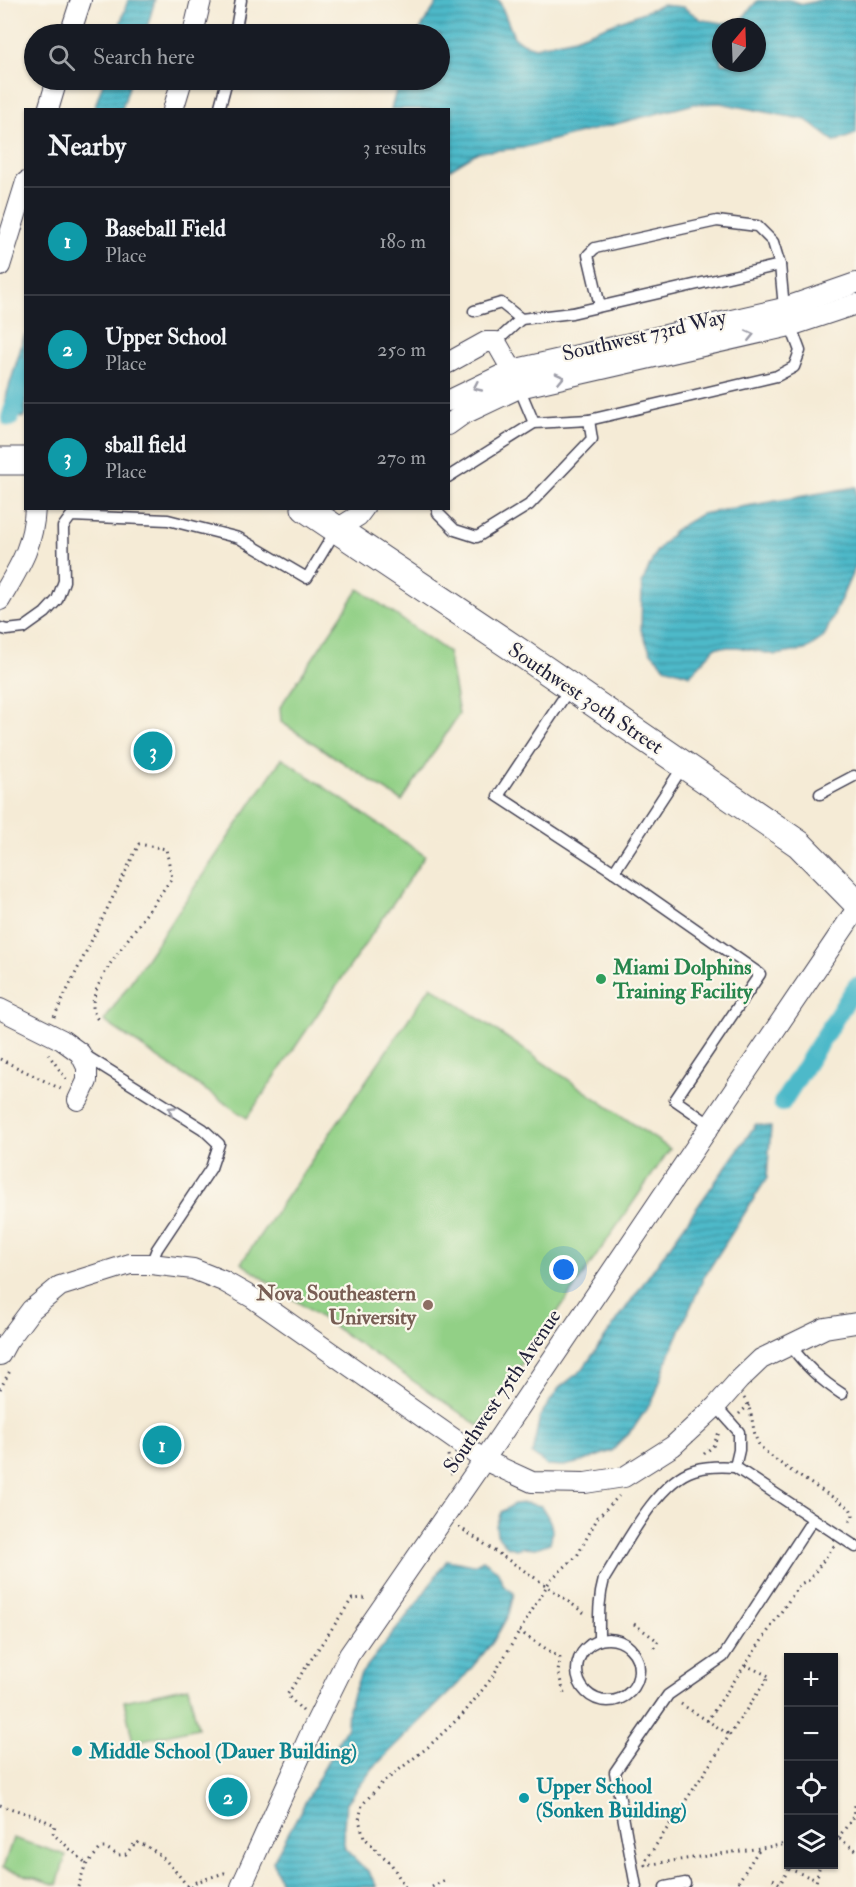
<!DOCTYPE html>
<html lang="en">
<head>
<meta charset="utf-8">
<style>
  :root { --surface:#171b24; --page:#20242c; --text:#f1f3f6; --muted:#9ea1a6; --line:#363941; --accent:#1f6fb2 }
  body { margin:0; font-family:"IM FELL Double Pica",serif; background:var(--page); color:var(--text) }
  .controls { position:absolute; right:18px; bottom:18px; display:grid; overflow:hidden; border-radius:0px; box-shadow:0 2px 4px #0004 }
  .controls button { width:54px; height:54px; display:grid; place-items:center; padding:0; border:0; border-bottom:2px solid var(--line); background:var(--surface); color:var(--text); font:30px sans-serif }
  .compass { position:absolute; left:712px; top:18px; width:54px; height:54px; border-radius:50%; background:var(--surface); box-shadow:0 2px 4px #0004; rotate:19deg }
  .you { position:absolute; left:564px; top:1270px; width:21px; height:21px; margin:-15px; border:4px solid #fff; border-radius:50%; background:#1a73e8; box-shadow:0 0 0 9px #1a73e833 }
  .badge { display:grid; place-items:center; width:39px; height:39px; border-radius:50%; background:var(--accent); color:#fff; font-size:20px; font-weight:700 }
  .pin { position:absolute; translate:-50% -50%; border:3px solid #fff; box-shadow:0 2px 6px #0006 }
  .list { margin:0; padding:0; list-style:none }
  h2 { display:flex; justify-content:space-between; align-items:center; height:78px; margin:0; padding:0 24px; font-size:26px }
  h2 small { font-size:20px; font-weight:400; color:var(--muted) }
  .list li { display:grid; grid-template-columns:39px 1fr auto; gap:18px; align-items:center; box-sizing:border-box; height:108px; padding:0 24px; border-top:2px solid var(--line) }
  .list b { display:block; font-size:22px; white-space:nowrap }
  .list p { margin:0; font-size:20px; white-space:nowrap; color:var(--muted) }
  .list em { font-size:20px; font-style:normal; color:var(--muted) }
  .icon { flex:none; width:33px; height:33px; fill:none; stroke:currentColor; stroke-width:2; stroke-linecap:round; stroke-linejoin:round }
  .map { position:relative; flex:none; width:856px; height:1887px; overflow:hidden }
  .search { position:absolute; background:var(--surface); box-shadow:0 2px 4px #0004; left:24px; top:24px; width:426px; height:66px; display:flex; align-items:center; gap:15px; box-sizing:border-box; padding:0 21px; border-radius:33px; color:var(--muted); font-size:22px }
  .panel { position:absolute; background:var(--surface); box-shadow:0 2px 4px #0004; left:24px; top:108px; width:426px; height:402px; border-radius:0px }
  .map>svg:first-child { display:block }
  .pitch { fill:#92d086; stroke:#5a7960; stroke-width:1.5 }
  .water { fill:url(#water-rules); stroke:#386e82; stroke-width:1.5; fill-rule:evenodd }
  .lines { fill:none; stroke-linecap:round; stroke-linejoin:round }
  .canal { stroke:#4db9c9; stroke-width:18 }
  .lane-casing { stroke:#424052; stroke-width:13 }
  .street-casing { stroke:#424052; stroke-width:22 }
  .secondary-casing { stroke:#424052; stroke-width:29 }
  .path { stroke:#424052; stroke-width:3; stroke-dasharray:1.5 4.5; stroke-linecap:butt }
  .lane { stroke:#fff; stroke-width:10 }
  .street { stroke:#fff; stroke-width:20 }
  .secondary { stroke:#fff; stroke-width:27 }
  .oneway { stroke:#9c9ca7 }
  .leisure-dot { fill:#2e9e5b; stroke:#fbf7ec; stroke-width:2 }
  .education-dot { fill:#8d6e63; stroke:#fbf7ec; stroke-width:2 }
  .culture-dot { fill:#0f9aa8; stroke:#fbf7ec; stroke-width:2 }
  .labels { text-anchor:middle; stroke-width:4.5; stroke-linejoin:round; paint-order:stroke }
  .street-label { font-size:21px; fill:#22223b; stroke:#fbf7ec }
  .leisure-label { font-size:21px; font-weight:bold; fill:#27864d; stroke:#fbf7ec; text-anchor:start }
  .education-label { font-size:21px; font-weight:bold; fill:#785e54; stroke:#fbf7ec; text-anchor:end }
  .culture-label { font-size:21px; font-weight:bold; fill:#0d838f; stroke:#fbf7ec; text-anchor:start }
</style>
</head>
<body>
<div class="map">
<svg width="856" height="1887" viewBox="0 0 856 1887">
  <defs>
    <pattern id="water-rules" width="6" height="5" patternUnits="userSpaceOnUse" patternTransform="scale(1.5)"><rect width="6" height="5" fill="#4db9c9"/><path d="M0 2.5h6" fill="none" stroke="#4096a4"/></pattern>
  </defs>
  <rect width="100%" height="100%" fill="#fbf7ec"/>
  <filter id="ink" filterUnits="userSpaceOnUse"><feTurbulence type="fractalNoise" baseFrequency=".0167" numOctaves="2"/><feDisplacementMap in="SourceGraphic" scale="12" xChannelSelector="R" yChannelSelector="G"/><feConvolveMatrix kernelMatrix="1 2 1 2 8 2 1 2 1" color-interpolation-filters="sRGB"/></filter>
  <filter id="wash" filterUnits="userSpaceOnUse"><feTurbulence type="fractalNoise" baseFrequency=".008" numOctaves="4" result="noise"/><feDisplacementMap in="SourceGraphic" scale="24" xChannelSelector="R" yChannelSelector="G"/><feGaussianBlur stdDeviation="1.35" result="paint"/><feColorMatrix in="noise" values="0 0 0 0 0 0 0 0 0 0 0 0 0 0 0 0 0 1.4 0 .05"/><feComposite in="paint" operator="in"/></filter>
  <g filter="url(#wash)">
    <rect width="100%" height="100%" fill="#f5ebd6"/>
    <g class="pitch">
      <path d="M359 589 448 652 459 714 402 801 281 722 280 707Z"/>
      <path d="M282 758 425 856 247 1118 104 1021Z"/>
      <path d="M431 986 670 1149 479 1426 241 1263Z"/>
      <path d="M188 1687 198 1728 133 1742 124 1701Z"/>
      <path d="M13 1838 66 1855 57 1885 3 1868Z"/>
    </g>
    <g class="water">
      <path d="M128 0H155L145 34H117Z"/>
      <path d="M439 0H499L514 37 522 43 535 47 575 38 662 5 683 7 702 20 723 23 740 21 757 1 788 0 804 4 820 0H856V134L835 142 806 120 720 103 694 104 522 148 478 152 449 170 448 110 391 109 399 80H440V34H417ZM721 27H757V63H721Z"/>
      <path d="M104 80H131L122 109H94Z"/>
      <path d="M25 334 26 415 22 418 8 411 5 400Z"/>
      <path d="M856 487V565L824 637 805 650 776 655 738 647H716L690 675 665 667 650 651 641 630 642 583 656 552 676 529 701 514Z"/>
      <path d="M756 1124 771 1127 767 1178 704 1277 667 1360 655 1396 635 1426 612 1451 581 1462 564 1466 547 1465 532 1454 540 1416 559 1388 582 1370Z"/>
      <path d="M525 1503 541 1506C550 1519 555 1528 550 1543L536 1548 524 1547 516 1549 507 1546 497 1535 496 1525 501 1512 514 1504Z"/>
      <path d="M447 1560 474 1565 483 1560 497 1570 504 1586 514 1593 509 1614 493 1642 459 1683 373 1768 346 1804 343 1837 345 1849 370 1874 377 1887H284L280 1882 273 1861 347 1726 348 1708 360 1675 417 1603Z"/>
    </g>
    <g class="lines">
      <g class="canal">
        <path d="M10 418 26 367"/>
        <path d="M782 1103 856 986"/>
      </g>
    </g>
  </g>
  <g filter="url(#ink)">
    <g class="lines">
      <defs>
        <g id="lane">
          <path d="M235 34 241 0"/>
          <path d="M219 110 227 80"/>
          <path d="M474 311 501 303 521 319 496 342"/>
          <path d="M521 319 572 313 780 265 773 242 757 226 717 221 595 248 588 255 600 306"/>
          <path d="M518 385 534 423"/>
          <path d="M589 420 777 376 794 367 800 351 784 308 780 265"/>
          <path d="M438 508V513L455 530 477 537 529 505 592 439 589 420 534 423 448 477"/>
          <path d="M0 628 7 630 24 628 45 613 57 600 64 581 63 527 71 516 168 520 239 538 307 578 336 530"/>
          <path d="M570 688 498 796 614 872 760 974 675 1100 711 1125"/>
          <path d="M820 794 854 776"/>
          <path d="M614 872 684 765"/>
          <path d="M83 1054 203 1129 219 1144 211 1168 157 1249 151 1264"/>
          <path d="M789 1344C806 1366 819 1379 842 1394"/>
          <path d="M735 1467 856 1547"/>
          <circle cx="608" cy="1670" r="31"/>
          <path d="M599 1640C599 1618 598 1600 604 1579 624 1548 657 1481 694 1470 707 1466 721 1466 735 1467L739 1450V1432L716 1406"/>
          <path d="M636 1887 615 1772 668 1695 723 1657 813 1519"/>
          <path d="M665 1887 685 1883"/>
        </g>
        <g id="street">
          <path d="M70 34 81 0"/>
          <path d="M193 34 201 0"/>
          <path d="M48 110 57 80"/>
          <path d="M173 110 182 80"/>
          <path d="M0 266 26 182"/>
          <path d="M448 363 486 342H496L512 370"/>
          <path d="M448 401 512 370 784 308 856 283"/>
          <path d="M448 425 462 415 519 388 790 326 856 304"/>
          <path d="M337 529 358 516 364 508"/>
          <path d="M0 600C19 567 33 548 35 508"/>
          <path d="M0 1009 62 1040 80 1053 87 1067V1081L78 1100"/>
          <path d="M0 1355 7 1342 31 1310 60 1286 130 1264H151L193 1269 223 1281 253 1298 484 1460 532 1482 585 1483 624 1477 673 1446 716 1406 739 1380 761 1359 825 1328 856 1323"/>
          <path d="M241 1887 313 1728 349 1655 484 1460 856 910"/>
        </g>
        <g id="secondary">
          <path d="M0 461H26"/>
          <path d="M305 508 524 655 799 844 856 902"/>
        </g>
      </defs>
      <use href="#lane" class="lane-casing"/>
      <use href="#street" class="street-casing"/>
      <use href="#secondary" class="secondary-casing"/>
      <g class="path">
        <path d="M54 1017 139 844 166 849 172 878 110 964C101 981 83 1005 100 1022"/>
        <path d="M48 1054 67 1080"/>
        <path d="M0 1059 63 1090"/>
        <path d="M0 1389 11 1369"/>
        <path d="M744 1398C754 1412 751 1428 758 1443 767 1459 832 1496 850 1508L853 1515 848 1525"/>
        <path d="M739 1414 749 1405"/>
        <path d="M704 1454 713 1446 720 1430"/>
        <path d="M448 1455 452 1475"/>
        <path d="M459 1527 547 1586 587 1615"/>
        <path d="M634 1624 658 1641 652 1651"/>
        <path d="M519 1631 560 1658 558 1672 564 1693"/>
        <path d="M745 1665 769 1676 646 1860 645 1865 788 1844"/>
        <path d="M681 1704 730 1735"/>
        <path d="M303 1711 287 1695 352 1599 366 1598"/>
        <path d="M707 1721 800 1584 809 1580 834 1546"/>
        <path d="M0 1805 35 1816 55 1825 53 1834 87 1864"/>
        <path d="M838 1838 852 1819 856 1801"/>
        <path d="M834 1839 838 1838 856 1850"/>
        <path d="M789 1869 817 1880"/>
        <path d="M773 1879 780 1884 792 1864"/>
        <path d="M78 1887 85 1866 101 1848H106L118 1855 126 1854 136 1842C159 1849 174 1869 188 1887"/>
        <path d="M191 1887 196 1882 224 1873 228 1874"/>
        <path d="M405 1887 390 1862 380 1854 364 1837 359 1820 362 1805 381 1784 428 1747 464 1713 491 1679 551 1579 577 1556 598 1517 619 1496"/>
        <path d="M432 1887 445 1880"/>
        <path d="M735 1887 760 1848"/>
        <path d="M815 1887 820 1864"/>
      </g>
      <use href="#lane" class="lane"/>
      <use href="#street" class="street"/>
      <use href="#secondary" class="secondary"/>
    </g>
    <defs><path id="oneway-chevron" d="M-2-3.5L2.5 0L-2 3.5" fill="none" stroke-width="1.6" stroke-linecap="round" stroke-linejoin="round" transform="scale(1.5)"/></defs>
    <g class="oneway">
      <use href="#oneway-chevron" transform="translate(750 335) rotate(-13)"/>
      <use href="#oneway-chevron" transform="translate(560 378) rotate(-13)"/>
      <use href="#oneway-chevron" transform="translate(477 387) rotate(155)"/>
      <use href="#oneway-chevron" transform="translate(172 1110) rotate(-148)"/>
    </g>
  </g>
  <circle class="leisure-dot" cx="601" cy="979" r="6"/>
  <circle class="education-dot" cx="428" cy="1305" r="6"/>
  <g class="culture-dot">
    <circle cx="77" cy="1751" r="6"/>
    <circle cx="524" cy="1798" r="6"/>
  </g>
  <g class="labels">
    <g class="street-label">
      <text transform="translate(644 335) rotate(-13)" y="7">Southwest 73rd Way</text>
      <text transform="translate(586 698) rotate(34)" y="7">Southwest 30th Street</text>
      <text transform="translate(502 1391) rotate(-56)" y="7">Southwest 75th Avenue</text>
    </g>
    <g class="leisure-label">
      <text x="613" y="974">Miami Dolphins<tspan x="613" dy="24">Training Facility</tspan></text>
    </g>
    <g class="education-label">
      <text x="416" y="1300">Nova Southeastern<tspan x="416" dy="24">University</tspan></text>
    </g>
    <g class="culture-label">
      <text x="89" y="1758">Middle School (Dauer Building)</text>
      <text x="536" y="1793">Upper School<tspan x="536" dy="24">(Sonken Building)</tspan></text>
    </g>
  </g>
</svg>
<div class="controls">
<button>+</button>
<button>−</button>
<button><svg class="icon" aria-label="locate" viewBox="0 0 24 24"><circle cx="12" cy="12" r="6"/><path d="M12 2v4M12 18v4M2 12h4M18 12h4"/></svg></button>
<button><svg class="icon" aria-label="layers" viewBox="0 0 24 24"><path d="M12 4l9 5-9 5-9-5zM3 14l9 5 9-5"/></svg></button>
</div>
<svg class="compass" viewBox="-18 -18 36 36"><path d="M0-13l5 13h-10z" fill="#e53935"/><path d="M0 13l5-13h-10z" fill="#9ea1a6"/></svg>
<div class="you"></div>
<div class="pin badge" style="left:162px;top:1445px;background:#0f9aa8">1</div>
<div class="pin badge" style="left:228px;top:1797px;background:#0f9aa8">2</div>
<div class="pin badge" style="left:153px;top:751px;background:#0f9aa8">3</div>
<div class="search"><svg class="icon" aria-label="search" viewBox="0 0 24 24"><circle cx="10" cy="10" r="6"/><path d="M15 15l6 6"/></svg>Search here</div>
<section class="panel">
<h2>Nearby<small>3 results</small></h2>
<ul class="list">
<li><span class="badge" style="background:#0f9aa8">1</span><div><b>Baseball Field</b><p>Place</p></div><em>180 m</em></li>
<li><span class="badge" style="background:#0f9aa8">2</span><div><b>Upper School</b><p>Place</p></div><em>250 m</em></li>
<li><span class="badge" style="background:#0f9aa8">3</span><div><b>sball field</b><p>Place</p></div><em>270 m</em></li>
</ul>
</section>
</div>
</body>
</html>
